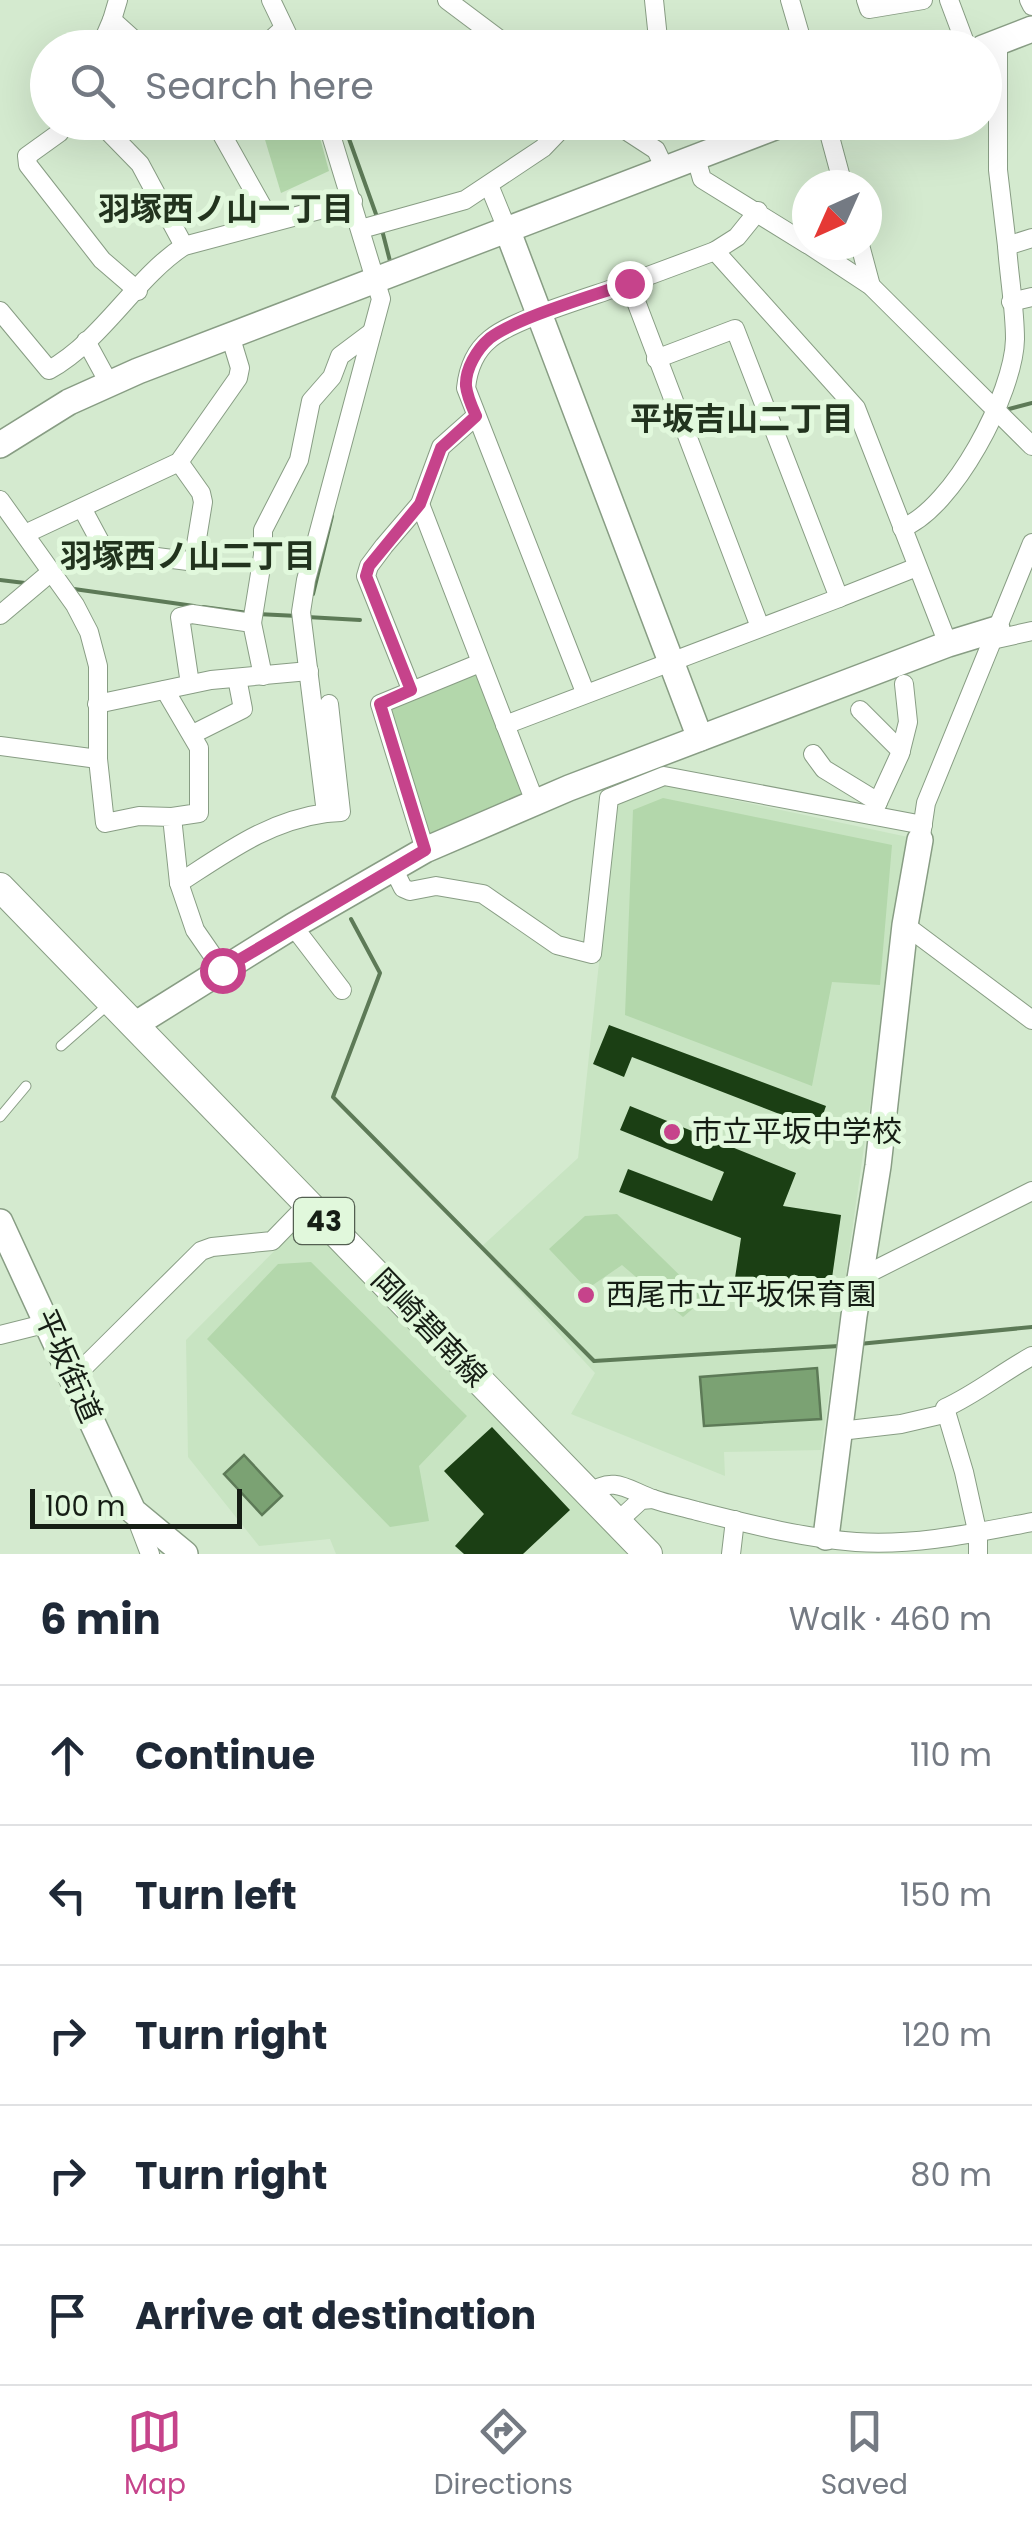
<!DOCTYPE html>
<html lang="en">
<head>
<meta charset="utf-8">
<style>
  :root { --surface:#fff; --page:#f2f2f3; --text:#1f2937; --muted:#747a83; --line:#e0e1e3; --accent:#c6438b }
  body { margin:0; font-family:Poppins,"Noto Sans JP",sans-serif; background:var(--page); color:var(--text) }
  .compass { position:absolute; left:792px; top:170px; width:90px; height:90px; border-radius:50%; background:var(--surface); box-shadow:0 10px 40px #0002; rotate:225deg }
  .scale { position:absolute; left:30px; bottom:25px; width:212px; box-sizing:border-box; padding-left:10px; border:5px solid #161e15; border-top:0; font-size:28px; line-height:35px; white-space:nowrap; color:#161e15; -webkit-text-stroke:8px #e1f8dc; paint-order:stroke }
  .stop { position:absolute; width:30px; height:30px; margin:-22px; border:8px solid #c6438b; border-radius:50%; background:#fff }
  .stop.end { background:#c6438b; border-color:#fff; box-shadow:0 2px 10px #0008 }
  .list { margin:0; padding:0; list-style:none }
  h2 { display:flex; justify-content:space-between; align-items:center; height:130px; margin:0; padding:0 40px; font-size:42px }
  h2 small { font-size:32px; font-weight:400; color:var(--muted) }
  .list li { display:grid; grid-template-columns:65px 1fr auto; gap:30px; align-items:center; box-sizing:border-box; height:140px; padding:0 40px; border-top:2px solid var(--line) }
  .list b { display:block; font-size:38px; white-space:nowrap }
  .list em { font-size:32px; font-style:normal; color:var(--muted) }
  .icon { flex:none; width:55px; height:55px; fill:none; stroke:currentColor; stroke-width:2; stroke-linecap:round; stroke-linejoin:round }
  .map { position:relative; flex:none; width:1032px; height:1554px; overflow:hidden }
  .search { position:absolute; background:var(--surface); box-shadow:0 10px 40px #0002; left:30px; right:30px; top:30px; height:110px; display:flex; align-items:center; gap:25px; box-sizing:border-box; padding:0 35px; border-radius:55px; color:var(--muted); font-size:38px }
  .sheet { height:830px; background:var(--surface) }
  nav { display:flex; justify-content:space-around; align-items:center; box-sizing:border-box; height:140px; border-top:2px solid var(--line); background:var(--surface); font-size:28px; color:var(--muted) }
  nav a { display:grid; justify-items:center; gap:5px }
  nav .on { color:var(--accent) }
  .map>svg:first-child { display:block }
  .built { fill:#c8e4c2 }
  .green { fill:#b3d7ab }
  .water { fill:#7ba273; stroke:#5d7a57; stroke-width:2.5 }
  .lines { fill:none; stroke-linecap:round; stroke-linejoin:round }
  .stream { stroke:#5d7a57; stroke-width:4 }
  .building { fill:#1b3f14 }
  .lane-casing { stroke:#889d84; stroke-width:11 }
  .street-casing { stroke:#889d84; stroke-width:20 }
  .secondary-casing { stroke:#889d84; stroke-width:28 }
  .primary-casing { stroke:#889d84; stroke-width:30 }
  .lane { stroke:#fff; stroke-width:9 }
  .street { stroke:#fff; stroke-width:18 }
  .secondary { stroke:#fff; stroke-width:25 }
  .primary { stroke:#fff; stroke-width:28 }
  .route { stroke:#c6438b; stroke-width:12 }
  .poi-dot { fill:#c6438b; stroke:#e1f8dc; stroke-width:4 }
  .labels { text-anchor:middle; stroke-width:10; stroke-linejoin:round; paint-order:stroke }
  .shield { fill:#e1f8dc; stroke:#535f51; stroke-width:2.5 }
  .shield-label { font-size:28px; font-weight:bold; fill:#161e15 }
  .poi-label { font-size:30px; fill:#161e15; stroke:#e1f8dc; text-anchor:start }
  .street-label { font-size:30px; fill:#161e15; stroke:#e1f8dc }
  .neighbourhood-label { font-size:32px; font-weight:bold; fill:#22331e; stroke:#e1f8dc }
</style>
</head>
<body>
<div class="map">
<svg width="1032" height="1554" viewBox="0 0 1032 1554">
  <rect width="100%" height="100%" fill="#d4eacf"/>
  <g class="built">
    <path d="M663 785 908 837 821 1450 724 1452 725 1476 571 1414 595 1373 480 1248 578 1158 616 805Z"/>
    <path d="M304 1221 631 1554H336L330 1539 259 1546 188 1457 186 1340Z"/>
  </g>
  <g class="green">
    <path d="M260 123H316L329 171 281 193Z"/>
    <path d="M473 673 480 676 524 791 521 797 429 839 389 705Z"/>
    <path d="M663 798 892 845 880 985 832 982 812 1086 625 1015 633 810Z"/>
    <path d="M617 1214 704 1299 683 1317 622 1265 587 1289 549 1249 585 1216Z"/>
    <path d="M311 1262 467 1416 419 1466 429 1521 390 1527 207 1339 278 1264Z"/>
  </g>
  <g class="water">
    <path d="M817 1368 821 1419 704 1426 700 1377Z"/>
    <path d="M244 1455 282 1496 262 1515 224 1474Z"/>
  </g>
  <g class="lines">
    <g class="stream">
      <path d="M343 122 377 217"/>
      <path d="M382 230 391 265"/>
      <path d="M1009 409 1032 403"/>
      <path d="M0 580 25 583"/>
      <path d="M74 589 194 606"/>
      <path d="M313 594 332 516"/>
      <path d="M203 607 248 613"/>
      <path d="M257 614 298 616"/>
      <path d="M307 617 360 620"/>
      <path d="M351 919 380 973 333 1097 594 1361 839 1346"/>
      <path d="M859 1344 1032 1327"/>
    </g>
  </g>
  <g class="building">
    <path d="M609 1025 826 1106 818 1129 632 1057 624 1077 593 1064Z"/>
    <path d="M630 1106 796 1173 783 1206 841 1215 830 1292 735 1278 741 1238 619 1192 628 1169 712 1201 724 1172 620 1130Z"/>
    <path d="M492 1427 570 1510 523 1554H464L455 1546 484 1514 444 1471Z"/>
  </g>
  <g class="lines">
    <defs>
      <g id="lane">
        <path d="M61 1046 110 1003"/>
        <path d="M0 1117 26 1086"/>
      </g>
      <g id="street">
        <path d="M271 0 294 48"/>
        <path d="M447 0 511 48"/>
        <path d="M654 0 659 48"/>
        <path d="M790 0 804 48"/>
        <path d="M866 0 869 9 923 0"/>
        <path d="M949 0 967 48"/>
        <path d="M1029 0 1032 6"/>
        <path d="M112 20 118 0"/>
        <path d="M998 42V170L1007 246"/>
        <path d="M100 48 112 20 143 48"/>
        <path d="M262 48 284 28"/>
        <path d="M67 122 59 133 27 156 28 165 102 260 138 291"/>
        <path d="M99 122 140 164 184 246"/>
        <path d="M215 122 271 222"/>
        <path d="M613 122 656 150 665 169"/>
        <path d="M826 122 843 185"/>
        <path d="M696 158 702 179 807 244"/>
        <path d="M489 185 507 229"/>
        <path d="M361 229 465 200 543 148 568 122"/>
        <path d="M809 245 871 286 1032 446"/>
        <path d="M860 245 871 286"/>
        <path d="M715 251 737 237 758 211"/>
        <path d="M629 283 715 251 856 408 948 644"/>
        <path d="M1011 302 1032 297"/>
        <path d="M0 311 49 370C103 340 135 278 184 246L353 201"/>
        <path d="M86 341 110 385"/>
        <path d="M0 500 75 605 89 632 98 666V759L105 823 139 816 172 817 179 883 195 930 222 969"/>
        <path d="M420 504 535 802"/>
        <path d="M82 508 104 549 110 551 188 561 194 557 203 502 201 493 179 462"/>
        <path d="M902 528C953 509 1014 393 1015 339 1015 309 1009 276 1007 246L1032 238"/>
        <path d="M25 534 179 462 238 378 240 368 230 335"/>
        <path d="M839 598 917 567"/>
        <path d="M0 615 51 572"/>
        <path d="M252 623 263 555V530L299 460 311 401 332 377 340 356 372 332"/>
        <path d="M992 640 1032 631"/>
        <path d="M190 684 180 617 192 614 252 623 263 676"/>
        <path d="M411 689 366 576 369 566 384 546 420 504 441 447 476 416"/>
        <path d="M165 690 199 748V813L172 817"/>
        <path d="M585 692 466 388C468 369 474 352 490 339 515 318 594 296 629 283L760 627"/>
        <path d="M97 704 211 680 309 671"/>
        <path d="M860 710 901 751"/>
        <path d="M505 725 839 598 735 329 656 359"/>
        <path d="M193 734 243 709 237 678"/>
        <path d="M0 746 98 759"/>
        <path d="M813 754 824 769 878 802"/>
        <path d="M326 813 341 812 329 704"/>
        <path d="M872 815 900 754 908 722 904 684"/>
        <path d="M921 836 926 803 1032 543"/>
        <path d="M425 850 380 704 480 663"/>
        <path d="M393 868 403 888 410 891 436 886 483 894 557 945 592 954 609 798 664 776 923 825"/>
        <path d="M179 883C227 852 268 821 326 813L301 612 306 580 381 299 327 122"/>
        <path d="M905 925 1032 1020"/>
        <path d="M293 926 342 990"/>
        <path d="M861 1277 1032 1191"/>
        <path d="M0 1335 48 1323"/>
        <path d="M73 1378 201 1251 212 1247 272 1241 308 1204"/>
        <path d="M840 1431 901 1424 944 1414"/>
        <path d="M590 1494C612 1474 630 1491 653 1499 667 1504 683 1507 697 1511 749 1524 803 1538 856 1542 916 1546 974 1533 1032 1522"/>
        <path d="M134 1512 150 1554"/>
        <path d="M617 1522 641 1500 653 1499"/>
        <path d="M731 1554 735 1520"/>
        <path d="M978 1554V1535L964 1472 945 1408C976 1394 1001 1373 1032 1356"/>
      </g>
      <g id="secondary">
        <path d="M983 48 1032 29"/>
        <path d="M507 229 700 738"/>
        <path d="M0 445 69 402 138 371 788 122"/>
        <path d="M136 1024 293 926 425 850 569 788 948 644 997 629"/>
        <path d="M0 1222 133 1511 185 1554"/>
        <path d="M826 1537 854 1316 878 1166 905 925 920 840"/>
      </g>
      <path id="primary" d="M0 887 648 1554"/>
    </defs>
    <use href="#lane" class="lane-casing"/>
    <use href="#street" class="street-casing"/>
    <use href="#secondary" class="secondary-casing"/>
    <use href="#primary" class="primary-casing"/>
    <use href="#lane" class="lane"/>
    <use href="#street" class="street"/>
    <use href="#secondary" class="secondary"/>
    <use href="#primary" class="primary"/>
  </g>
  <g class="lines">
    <path class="route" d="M222 970 425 850 380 704 411 690 366 576 369 566 420 504 441 448 476 416C472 407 467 396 466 386 465 369 477 349 490 338 518 317 593 296 629 283"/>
  </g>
  <g class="poi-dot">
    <circle cx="672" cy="1132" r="10"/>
    <circle cx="586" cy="1295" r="10"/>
  </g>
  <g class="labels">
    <rect class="shield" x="294" y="1198" width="60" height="46" rx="8"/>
    <g class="shield-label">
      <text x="324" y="1231">43</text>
    </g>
    <g class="poi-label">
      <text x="692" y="1142">市立平坂中学校</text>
      <text x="606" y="1305">西尾市立平坂保育園</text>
    </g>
    <g class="street-label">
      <text transform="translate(429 1328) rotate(46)" y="10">岡崎碧南線</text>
      <text transform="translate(68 1366) rotate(66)" y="10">平坂街道</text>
    </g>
    <g class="neighbourhood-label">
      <text x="226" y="220">羽塚西ノ山一丁目</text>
      <text x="742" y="430">平坂吉山二丁目</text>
      <text x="188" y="567">羽塚西ノ山二丁目</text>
    </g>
  </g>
</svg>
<svg class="compass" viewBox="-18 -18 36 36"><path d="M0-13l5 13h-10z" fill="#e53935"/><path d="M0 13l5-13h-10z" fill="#747a83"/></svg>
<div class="scale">100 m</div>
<div class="stop" style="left:222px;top:970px"></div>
<div class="stop end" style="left:629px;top:283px"></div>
<div class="search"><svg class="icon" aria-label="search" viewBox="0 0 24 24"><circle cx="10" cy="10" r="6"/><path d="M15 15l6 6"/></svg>Search here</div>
</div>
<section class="sheet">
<h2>6 min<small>Walk · 460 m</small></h2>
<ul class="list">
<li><svg class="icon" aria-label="ahead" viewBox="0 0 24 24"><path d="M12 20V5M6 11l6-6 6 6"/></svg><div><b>Continue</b></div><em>110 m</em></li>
<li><svg class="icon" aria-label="left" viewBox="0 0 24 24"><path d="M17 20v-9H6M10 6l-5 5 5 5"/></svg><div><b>Turn left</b></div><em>150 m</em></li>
<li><svg class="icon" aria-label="right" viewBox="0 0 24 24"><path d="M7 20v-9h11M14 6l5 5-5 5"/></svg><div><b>Turn right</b></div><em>120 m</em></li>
<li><svg class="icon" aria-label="right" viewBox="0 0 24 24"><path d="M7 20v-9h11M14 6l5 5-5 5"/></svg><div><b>Turn right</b></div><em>80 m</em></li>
<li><svg class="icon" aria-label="arrive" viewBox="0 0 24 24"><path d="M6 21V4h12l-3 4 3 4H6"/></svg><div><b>Arrive at destination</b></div></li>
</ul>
</section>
<nav>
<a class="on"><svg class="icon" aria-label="map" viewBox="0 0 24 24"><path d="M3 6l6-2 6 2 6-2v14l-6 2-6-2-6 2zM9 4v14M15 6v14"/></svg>Map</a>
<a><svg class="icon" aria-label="directions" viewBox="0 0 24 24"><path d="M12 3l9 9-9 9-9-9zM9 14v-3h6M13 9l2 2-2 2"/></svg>Directions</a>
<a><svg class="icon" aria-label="saved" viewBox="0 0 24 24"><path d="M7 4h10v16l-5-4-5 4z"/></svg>Saved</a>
</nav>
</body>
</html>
